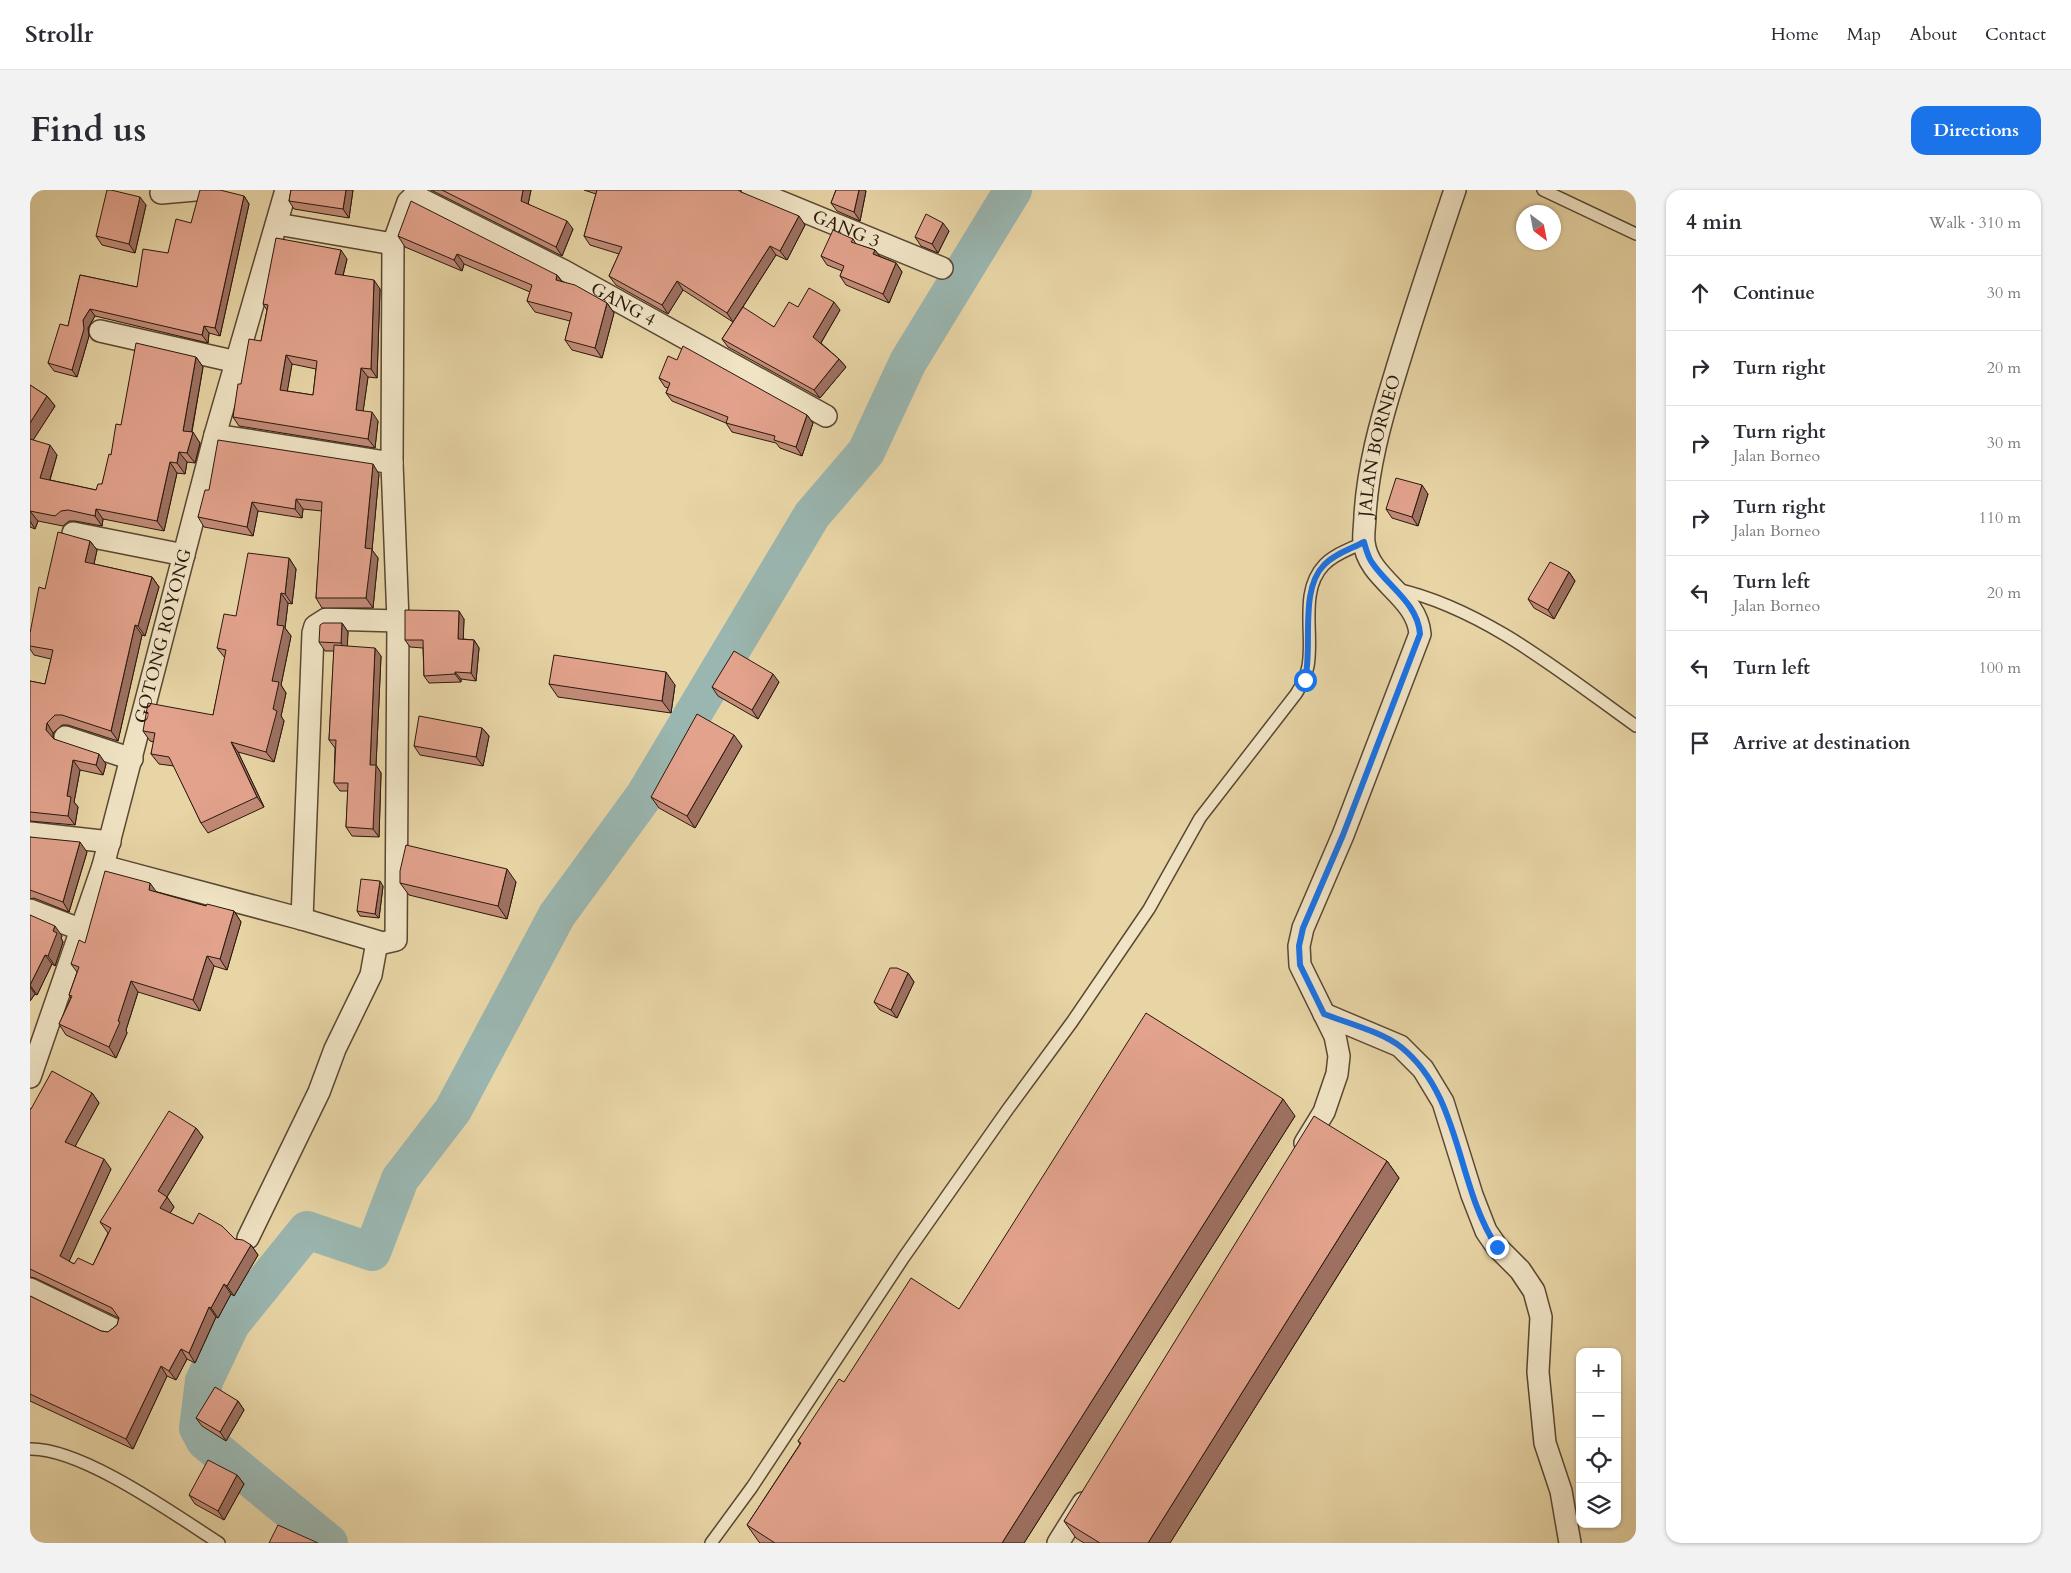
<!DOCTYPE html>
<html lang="en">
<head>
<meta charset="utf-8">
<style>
  :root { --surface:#fff; --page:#f2f2f3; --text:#2b2b33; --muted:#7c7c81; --line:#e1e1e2; --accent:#1a73e8 }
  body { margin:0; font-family:Cardo,serif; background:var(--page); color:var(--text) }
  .controls { position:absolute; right:15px; bottom:15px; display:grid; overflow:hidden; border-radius:10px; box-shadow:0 1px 4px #0004 }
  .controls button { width:45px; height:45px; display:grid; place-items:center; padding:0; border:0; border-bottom:1px solid var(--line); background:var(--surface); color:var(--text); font:25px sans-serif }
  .compass { position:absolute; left:1486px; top:15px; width:45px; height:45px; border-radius:50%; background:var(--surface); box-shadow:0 1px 4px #0004; rotate:148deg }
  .stop { position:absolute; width:15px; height:15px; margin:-11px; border:4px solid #1a73e8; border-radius:50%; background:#fff }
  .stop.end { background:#1a73e8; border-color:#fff; box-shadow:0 1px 5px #0008 }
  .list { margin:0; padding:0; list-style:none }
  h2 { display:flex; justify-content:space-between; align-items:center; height:65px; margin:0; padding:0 20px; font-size:21px }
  h2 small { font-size:16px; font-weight:400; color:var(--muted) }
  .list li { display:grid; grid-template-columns:32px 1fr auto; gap:15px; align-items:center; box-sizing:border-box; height:75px; padding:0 20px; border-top:1px solid var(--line) }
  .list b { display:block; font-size:19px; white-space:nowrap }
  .list p { margin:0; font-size:16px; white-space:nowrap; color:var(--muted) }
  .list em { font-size:16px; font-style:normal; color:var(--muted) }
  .icon { flex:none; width:28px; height:28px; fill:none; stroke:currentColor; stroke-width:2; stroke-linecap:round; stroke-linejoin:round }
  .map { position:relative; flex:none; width:1606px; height:1353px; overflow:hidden; border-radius:15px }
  header { display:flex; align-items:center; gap:30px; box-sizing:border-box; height:70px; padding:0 25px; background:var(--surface); border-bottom:1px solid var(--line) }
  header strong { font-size:24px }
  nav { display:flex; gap:28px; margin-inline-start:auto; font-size:18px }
  .intro { display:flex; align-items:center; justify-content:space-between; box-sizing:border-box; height:120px; padding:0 30px }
  h1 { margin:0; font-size:35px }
  .button { padding:12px 22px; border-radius:15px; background:var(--accent); color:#fff; font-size:18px; font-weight:700 }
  main { display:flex; gap:30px; padding:0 30px }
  aside { flex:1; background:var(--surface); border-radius:15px; box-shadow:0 1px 4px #0004 }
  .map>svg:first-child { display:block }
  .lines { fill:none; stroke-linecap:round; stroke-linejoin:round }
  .river { stroke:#9ab6b0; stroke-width:38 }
  .service-casing { stroke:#5a4732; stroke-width:14 }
  .minor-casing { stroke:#5a4732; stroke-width:24 }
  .service { stroke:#f0e4c5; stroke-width:11 }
  .minor { stroke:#f0e4c5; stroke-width:21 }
  .wall { fill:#c28b78; stroke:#2a180c; fill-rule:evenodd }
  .shaded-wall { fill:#9e7162; stroke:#2a180c }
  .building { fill:#e2a28c; stroke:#2a180c; fill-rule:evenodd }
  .route { stroke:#1a73e8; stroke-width:6 }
  .labels { text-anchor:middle; stroke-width:4.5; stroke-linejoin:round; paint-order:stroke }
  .street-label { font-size:18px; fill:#2a180c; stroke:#f0e4c5 }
</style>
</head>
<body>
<header>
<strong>Strollr</strong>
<nav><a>Home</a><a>Map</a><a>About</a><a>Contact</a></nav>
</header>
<div class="intro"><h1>Find us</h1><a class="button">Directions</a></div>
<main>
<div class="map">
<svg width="1606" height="1353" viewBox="0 0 1606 1353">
  <rect width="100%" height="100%" fill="#e8d5a6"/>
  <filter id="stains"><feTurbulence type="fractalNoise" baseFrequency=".004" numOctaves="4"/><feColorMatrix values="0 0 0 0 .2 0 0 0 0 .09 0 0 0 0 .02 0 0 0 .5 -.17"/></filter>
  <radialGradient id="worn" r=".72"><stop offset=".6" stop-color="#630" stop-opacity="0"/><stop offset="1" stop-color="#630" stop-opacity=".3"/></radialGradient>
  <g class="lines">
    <path class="river" d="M299 1353 175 1251 168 1238 174 1191 201 1134 277 1040 342 1062 370 989 423 920 527 725 614 606 782 325 836 262 878 172 983 0"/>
    <defs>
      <g id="service">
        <path d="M1513 0 1606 44"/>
        <path d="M1367 399C1455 419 1533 484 1606 536"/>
        <path d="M0 1259C52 1258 144 1324 189 1353"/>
        <path d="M681 1353 722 1297 874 1067 978 919 1042 832 1119 719 1170 628 1266 504C1272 495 1276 487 1278 476 1284 445 1269 401 1294 375 1304 364 1321 359 1334 352"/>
      </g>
      <g id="minor">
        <path id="s1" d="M722 0 912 78"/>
        <path d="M131 3 165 0"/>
        <path d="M247 34 363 54"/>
        <path d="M70 141 207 172"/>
        <path d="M185 245 362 273"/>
        <path d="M43 343 154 365"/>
        <path d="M35 547 102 569"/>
        <path d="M0 643 80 652"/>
        <path id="s2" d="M73 676 272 729 353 753 366 750 368 431 362 273 363 54 378 12 383 7H387L534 81 796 226"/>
        <path d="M0 720 52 740"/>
        <path d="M272 729 283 443 285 436 296 429 368 431"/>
        <path d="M1294 824 1370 856 1393 879 1413 912 1442 1005 1456 1041 1467 1057 1490 1080 1504 1101 1511 1127 1508 1182 1515 1253 1531 1301 1540 1353"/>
        <path id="s3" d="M0 887 73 676 185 245 256 0"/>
        <path id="s4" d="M1275 953 1294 922 1307 884 1309 866 1305 846 1270 775 1269 756 1273 738 1313 645 1390 444C1387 405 1338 390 1334 352 1333 344 1335 334 1335 325 1338 278 1350 233 1364 188 1383 125 1404 62 1425 0"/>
        <path d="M218 1048 289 902 305 859 341 785 347 752"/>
        <path d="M0 1099 83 1139"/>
        <path d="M1028 1353 1053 1313"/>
      </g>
    </defs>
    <use href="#service" class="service-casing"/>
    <use href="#minor" class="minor-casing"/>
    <use href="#service" class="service"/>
    <use href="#minor" class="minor"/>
  </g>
  <g class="wall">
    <path d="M261 0H323L319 28 264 19 259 11Z"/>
    <path d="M401 0H501L498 14 543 39 532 66Z"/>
    <path d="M554 0H711V2L775 35 757 70 746 65 711 120 744 137 768 117 810 120 791 153 809 169 816 177 790 208 698 157 692 149 703 132 653 100 638 124 586 95 579 86 589 64 560 55 554 46 566 4Z"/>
    <path d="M806 0H835L836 1 830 31 807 21 801 13Z"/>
    <path d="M214 6 219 14 190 146 179 143 178 153 65 126 58 138 59 146 47 187 24 181 18 173 38 136 50 85 107 97 138 63 161 33Z"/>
    <path d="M116 15 105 63 72 55 66 46Z"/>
    <path d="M919 41 908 63 891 56 885 47Z"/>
    <path d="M368 46 527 85 532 91 577 113 584 123 572 168 542 160 535 150 540 131 505 122 497 111 500 102 434 74 432 81 375 57Z"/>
    <path d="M823 49 826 54 845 60 849 66 866 73 872 82 859 113 816 95 810 86 812 81 797 75 791 66Z"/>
    <path d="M317 69 313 86 350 99 347 188 338 187 333 221 348 231 345 258 209 236 203 227 211 194 231 151 237 120 233 114ZM262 174 286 179 283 205 257 201Z"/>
    <path d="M166 167 173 177 162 242 170 253 165 273 157 272 155 284 147 283 134 341 73 329 72 336 45 331H39L33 336 8 331 5 339 0 337V195L17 206 25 216 3 250 27 265 20 290 66 300 72 294 81 265 91 235Z"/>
    <path d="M629 188 777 225 783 233 772 266 750 258 746 253 702 242 696 233 642 211 636 203 638 198 635 197Z"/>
    <path d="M349 284 342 360 348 368 343 418H292L286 408 292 321 273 319 272 328 228 321 223 346 174 337 168 327 179 300Z"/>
    <path d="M1398 304 1388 336 1362 328 1356 319Z"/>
    <path d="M60 351 67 360 64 374 122 387 129 397 115 446 112 445 88 551 38 535H32L23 543V548L24 549 76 574 73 585 50 580 44 612 48 617 45 635 0 631V491L15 494 21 469 4 465 0 459V443L15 399Z"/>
    <path d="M259 368 266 379 262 414 258 413 255 438 261 446 251 495 256 503 251 526 254 531 244 572 208 562 234 617 178 643 171 633 144 576 129 574 121 564 124 552 120 551 113 541 183 525 195 468 187 458 206 426Z"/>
    <path d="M1539 382 1545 391 1524 429 1504 418 1498 409Z"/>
    <path d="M434 429 433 449 444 450 449 458 446 491 431 489V492L399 493 394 486 393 458 380 457 375 450Z"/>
    <path d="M312 433 318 442 317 456 351 466 346 575 351 583 349 647 322 646 316 637 318 601H310L304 593 305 558 299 550 304 461H295L289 452Z"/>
    <path d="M749 492 728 529 688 506 682 497Z"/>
    <path d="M519 494 645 495 641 523 528 507Z"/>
    <path d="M452 538 459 546 453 576 390 565 384 556Z"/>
    <path d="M712 556 665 638 629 618 621 607Z"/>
    <path d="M0 647 57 662 39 722 4 708 0 709Z"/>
    <path d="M486 692 477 729 379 705 370 693Z"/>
    <path d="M353 696 349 728 330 726 327 721Z"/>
    <path d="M127 702 176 716 204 721 211 732 197 780 184 776 170 821 108 802 96 840 97 843 86 868 36 845 29 834 41 808 39 805 47 782 41 774 55 753Z"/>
    <path d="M0 725 32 746 31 748 33 752 25 776 22 774 7 805 5 804 0 811Z"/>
    <path d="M878 783 884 792 867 828 850 820 844 812Z"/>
    <path d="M62 903 69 913 45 956 81 979 39 1071 44 1074 63 1075 78 1043 70 1032 166 938 173 947 137 1007 144 1017 140 1023 163 1034 221 1055 228 1065 204 1106 201 1104 188 1128 186 1127 165 1173 157 1169 146 1190 137 1186 103 1259 0 1211V1106L71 1141 78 1142 87 1135 89 1128 5 1088 0 1087V919H1Z"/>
    <path d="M1265 926 994 1353H730L729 1352 717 1335 770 1254 768 1251 814 1192 929 1119Z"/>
    <path d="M1357 971 1369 988 1140 1353H1054L1046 1348 1034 1331Z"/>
    <path d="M208 1211 214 1220 196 1251 172 1236 166 1228Z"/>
    <path d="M207 1285 214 1294 194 1330 165 1314 159 1305Z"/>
  </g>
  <g class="shaded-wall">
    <path d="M316 0H323L319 28 313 19Z"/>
    <path d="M493 0H501L497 19 491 11Z"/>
    <path d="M829 0H835L836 1 830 31 824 22Z"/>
    <path d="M214 6 219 14 190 146 185 138Z"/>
    <path d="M110 7 116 15 105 63 99 54Z"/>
    <path d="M769 26 775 35 757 70 750 61Z"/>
    <path d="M537 31 543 39 532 66 526 57Z"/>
    <path d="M913 33 919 41 908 63 902 54Z"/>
    <path d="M740 56 746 65 703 132 697 123Z"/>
    <path d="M311 60 317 69 311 93 305 84Z"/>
    <path d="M845 60 851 68 843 64Z"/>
    <path d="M427 64 434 74 432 81 424 70Z"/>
    <path d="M866 73 872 82 859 113 853 104Z"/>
    <path d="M527 85 535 96 526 90Z"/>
    <path d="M344 90 350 99 347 188 341 179Z"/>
    <path d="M647 91 653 100 638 124 632 115Z"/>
    <path d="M804 112 810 120 789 156 783 147Z"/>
    <path d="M577 113 584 123 572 168 565 158Z"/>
    <path d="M60 119 65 126 58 138 59 146 47 187 42 180 53 130Z"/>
    <path d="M174 136 179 143 178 153 172 145Z"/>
    <path d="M256 165 262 174 256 209 250 200Z"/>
    <path d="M166 167 173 177 160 251 153 241Z"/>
    <path d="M809 169 816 177 790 208 784 200Z"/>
    <path d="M331 178 338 187 332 229 326 220Z"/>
    <path d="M17 206 25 216 0 255V233Z"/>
    <path d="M342 222 348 231 345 258 338 249Z"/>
    <path d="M777 225 783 233 772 266 766 257Z"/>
    <path d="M163 242 170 253 165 273 157 263Z"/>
    <path d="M20 255 27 265 17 299 10 288Z"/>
    <path d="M149 262 157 272 155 284 147 273Z"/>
    <path d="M140 272 147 283 134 341 127 331Z"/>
    <path d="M343 274 349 284 342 360 348 368 343 418 336 408 335 358Z"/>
    <path d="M1392 295 1398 304 1388 336 1382 327Z"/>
    <path d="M266 309 273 319 272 328 265 319Z"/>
    <path d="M222 312 228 321 223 346 217 337Z"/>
    <path d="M66 319 73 329 72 336 65 326Z"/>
    <path d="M0 321 8 331 5 339 0 331Z"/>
    <path d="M60 351 67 360 62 382 55 372Z"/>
    <path d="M259 368 266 379 262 414 255 404Z"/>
    <path d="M1539 382 1545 391 1524 429 1518 420Z"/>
    <path d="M122 387 129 397 115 446 108 436Z"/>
    <path d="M251 403 258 413 255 438 261 446 251 495 256 503 251 526 254 531 244 572 236 562 243 519 242 491 247 435Z"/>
    <path d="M429 421 434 429 433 457 428 449Z"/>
    <path d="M312 433 318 442 317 462 311 453Z"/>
    <path d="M105 435 112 445 88 551 81 541Z"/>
    <path d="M444 450 449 458 446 491 441 483Z"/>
    <path d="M345 458 351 466 346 575 351 583 349 647 343 639 340 575Z"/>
    <path d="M425 482 431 489V492L425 484Z"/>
    <path d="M636 482 645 495 641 523 632 511Z"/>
    <path d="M743 484 749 492 728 529 722 520Z"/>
    <path d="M17 533 23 543V550L16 540Z"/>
    <path d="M452 538 459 546 453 576 446 567Z"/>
    <path d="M704 545 712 556 665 638 657 626Z"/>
    <path d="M201 552 208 562 234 617 227 607Z"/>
    <path d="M69 564 76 574 73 585 66 575Z"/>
    <path d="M43 570 50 580 44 612 48 617 45 635 38 626 37 606Z"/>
    <path d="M50 652 57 662 39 722 33 712Z"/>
    <path d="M477 679 486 692 477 729 468 716Z"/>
    <path d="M350 691 353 696 349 728 345 724Z"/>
    <path d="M120 693 128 704 119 700Z"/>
    <path d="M204 721 211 732 197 780 190 769Z"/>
    <path d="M25 736 32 746 31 748 33 752 25 776 18 766 23 741Z"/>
    <path d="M15 765 22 774 7 805 0 795Z"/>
    <path d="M177 766 184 776 170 821 163 810Z"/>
    <path d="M878 783 884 792 867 828 861 820Z"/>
    <path d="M101 791 108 802 96 840 97 843 86 868 79 857Z"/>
    <path d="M0 797 5 804 0 811Z"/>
    <path d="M62 903 69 913 42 962 35 952Z"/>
    <path d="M1253 909 1265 926 994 1353H972Z"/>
    <path d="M166 938 173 947 135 1010 137 1007 144 1017 137 1028 130 1018 128 1001Z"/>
    <path d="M74 969 81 979 37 1076 30 1066Z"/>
    <path d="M1357 971 1369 988 1140 1353H1118Z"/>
    <path d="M221 1055 228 1065 204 1106 197 1096Z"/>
    <path d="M194 1094 201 1104 188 1128 181 1118Z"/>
    <path d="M179 1117 186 1127 165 1173 159 1163Z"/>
    <path d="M151 1159 157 1169 146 1190 139 1181Z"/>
    <path d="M131 1176 137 1186 103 1259 96 1249Z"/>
    <path d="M208 1211 214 1220 196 1251 190 1242Z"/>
    <path d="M207 1285 214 1294 194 1330 188 1321Z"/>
  </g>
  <g class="building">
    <path d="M77 0H81L110 7 99 54 66 46Z"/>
    <path d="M170 0H190L214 6 185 138 174 136 172 145 60 119 53 130 54 139 42 180 18 173 30 134 38 136 50 85 107 97 113 59 138 63 146 29 161 33Z"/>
    <path d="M261 0H316L313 19 259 11Z"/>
    <path d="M412 0H493L491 11 537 31 526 57Z"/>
    <path d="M567 0H708L711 2 769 26 750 61 740 56 697 123 647 91 632 115 579 86 592 57 554 46Z"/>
    <path d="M806 0H829L824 22 801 13Z"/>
    <path d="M381 11 521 82 527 85 526 90 545 95 577 113 565 158 535 150 542 123 497 111 502 95 427 64 424 70 368 46Z"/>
    <path d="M896 24 913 33 902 54 885 47Z"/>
    <path d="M803 40 823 49 821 52 845 60 843 64 866 73 853 104 810 86 814 76 791 66Z"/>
    <path d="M246 48 311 60 305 84 344 90 341 179 331 178 326 220 342 222 338 249 203 227 208 194H211L219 149 231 151 238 115 233 114ZM256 165 287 171 283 205 250 200Z"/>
    <path d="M779 98 804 112 783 147 809 169 784 200 692 149 713 117 744 137 759 112 768 117Z"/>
    <path d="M106 153 166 167 153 241 163 242 157 263 149 262 147 273 140 272 127 331 66 319 65 326 38 320 31 321 25 326 0 321V322V249L20 255 10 288 66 300 68 294H72L79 264 81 265 86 234 91 235Z"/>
    <path d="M653 156 777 225 766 257 744 250 745 246 696 233 698 227 636 203 640 193 629 188 638 166 647 170Z"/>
    <path d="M0 195 17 206 0 233Z"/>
    <path d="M188 250 343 274 335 358 342 359 336 408H286L292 312 266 309 265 319 222 312 217 337 168 327 175 300H179Z"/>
    <path d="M1366 288 1392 295 1382 327 1356 319Z"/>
    <path d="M28 342 60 351 55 372 122 387 108 436 105 435 81 541 32 525H25L17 533 16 540 24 549 69 564 66 575 43 570 37 606 41 607 38 626 0 622V491L15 494 23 460 0 456V443L9 397 15 399Z"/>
    <path d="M218 363 259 368 255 404 251 403 247 435 254 436 242 491 249 492 243 519 247 521 236 562 201 552 227 607 171 633 139 567 121 564 125 543 113 541 118 513 183 525 196 460 187 458 194 424 206 426Z"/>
    <path d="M1520 372 1539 382 1518 420 1498 409Z"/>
    <path d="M375 420 429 421 428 449 444 450 441 483 425 482V484L394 486 393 450H375Z"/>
    <path d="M293 433H312L311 453 289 452 290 435Z"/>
    <path d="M304 455 345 458 340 575H346L343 639 316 637 318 593H304L306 550H299Z"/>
    <path d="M704 461 743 484 722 520 682 497Z"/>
    <path d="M524 465 636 482 632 511 519 494Z"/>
    <path d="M667 524 704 545 657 626 621 607Z"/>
    <path d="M389 526 452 538 446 567 384 556Z"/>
    <path d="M0 647 50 652 33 712 0 700Z"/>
    <path d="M376 655 477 679 468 716 370 693V681Z"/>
    <path d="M75 681 120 693 119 700 176 716 177 714 204 721 190 769 177 766 163 810 101 791 88 831 90 832 79 857 29 834 42 806 39 805 49 777 41 774 49 750 55 753Z"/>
    <path d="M331 689 350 691 345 724 327 721Z"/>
    <path d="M0 725 25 736 23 741 27 743 18 766 15 765 0 795Z"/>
    <path d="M860 778H867L878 783 861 820 844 812Z"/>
    <path d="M1116 823 1253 909 972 1353H745L717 1335 771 1253 768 1251 809 1189 814 1192 881 1088 929 1119Z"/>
    <path d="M22 881 62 903 35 952 74 969 30 1066 44 1074 48 1068 63 1075 81 1038 70 1032 139 921 166 938 128 1001 137 1007 130 1018 163 1034 169 1023 192 1036 205 1049 213 1050 221 1055 197 1096 194 1094 181 1118 179 1117 159 1163 151 1159 139 1181 131 1176 96 1249 0 1204V1106L71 1141 78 1142 87 1135 89 1128 82 1118 0 1079V919H1Z"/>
    <path d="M1284 926 1357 971 1118 1353H1070L1034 1331Z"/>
    <path d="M185 1197 208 1211 190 1242 166 1228Z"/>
    <path d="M178 1270 207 1285 188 1321 159 1305Z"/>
    <path d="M248 1335 288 1353H239Z"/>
  </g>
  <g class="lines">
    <path class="route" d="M1275 490C1283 457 1269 400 1294 375 1304 364 1321 359 1334 352 1336 359 1338 368 1343 374 1359 397 1388 414 1390 444L1313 645 1273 738 1269 756 1270 775 1294 824C1317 833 1352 842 1371 857 1432 906 1426 996 1467 1057"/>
  </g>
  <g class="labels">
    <g class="street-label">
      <text dy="6" stroke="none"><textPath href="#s1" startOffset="102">GANG 3</textPath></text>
      <text dy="6" stroke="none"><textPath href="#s2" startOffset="1288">GANG 4</textPath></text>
      <text dy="6" stroke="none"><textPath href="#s4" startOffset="756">JALAN BORNEO</textPath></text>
      <text dy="6" stroke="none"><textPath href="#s3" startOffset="461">GOTONG ROYONG</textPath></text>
    </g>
  </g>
  <rect width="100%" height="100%" filter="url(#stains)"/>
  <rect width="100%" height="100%" fill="url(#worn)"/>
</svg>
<div class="controls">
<button>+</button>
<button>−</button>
<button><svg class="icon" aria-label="locate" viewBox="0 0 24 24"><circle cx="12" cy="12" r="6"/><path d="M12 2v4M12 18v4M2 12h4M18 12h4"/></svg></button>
<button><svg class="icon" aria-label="layers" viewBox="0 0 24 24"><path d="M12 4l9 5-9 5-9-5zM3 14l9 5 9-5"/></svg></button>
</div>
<svg class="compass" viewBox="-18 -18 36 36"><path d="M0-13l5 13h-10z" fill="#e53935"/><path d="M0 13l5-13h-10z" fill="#7c7c81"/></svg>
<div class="stop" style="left:1275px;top:490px"></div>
<div class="stop end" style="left:1467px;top:1057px"></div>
</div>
<aside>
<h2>4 min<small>Walk · 310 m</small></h2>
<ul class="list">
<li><svg class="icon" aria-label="ahead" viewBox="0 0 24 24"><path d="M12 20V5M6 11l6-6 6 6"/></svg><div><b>Continue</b></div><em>30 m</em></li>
<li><svg class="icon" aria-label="right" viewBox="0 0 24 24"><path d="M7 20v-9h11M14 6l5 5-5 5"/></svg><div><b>Turn right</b></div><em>20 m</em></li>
<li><svg class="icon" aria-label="right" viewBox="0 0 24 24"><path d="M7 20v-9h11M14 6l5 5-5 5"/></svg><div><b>Turn right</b><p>Jalan Borneo</p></div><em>30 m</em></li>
<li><svg class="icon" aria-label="right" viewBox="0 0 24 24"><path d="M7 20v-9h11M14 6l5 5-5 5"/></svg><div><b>Turn right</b><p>Jalan Borneo</p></div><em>110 m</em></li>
<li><svg class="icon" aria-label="left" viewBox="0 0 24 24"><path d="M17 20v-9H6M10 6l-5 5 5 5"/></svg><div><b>Turn left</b><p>Jalan Borneo</p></div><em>20 m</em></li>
<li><svg class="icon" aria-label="left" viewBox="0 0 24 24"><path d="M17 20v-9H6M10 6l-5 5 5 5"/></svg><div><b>Turn left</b></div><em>100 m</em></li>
<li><svg class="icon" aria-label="arrive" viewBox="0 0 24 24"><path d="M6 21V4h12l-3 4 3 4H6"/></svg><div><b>Arrive at destination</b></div></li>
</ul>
</aside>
</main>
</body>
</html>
